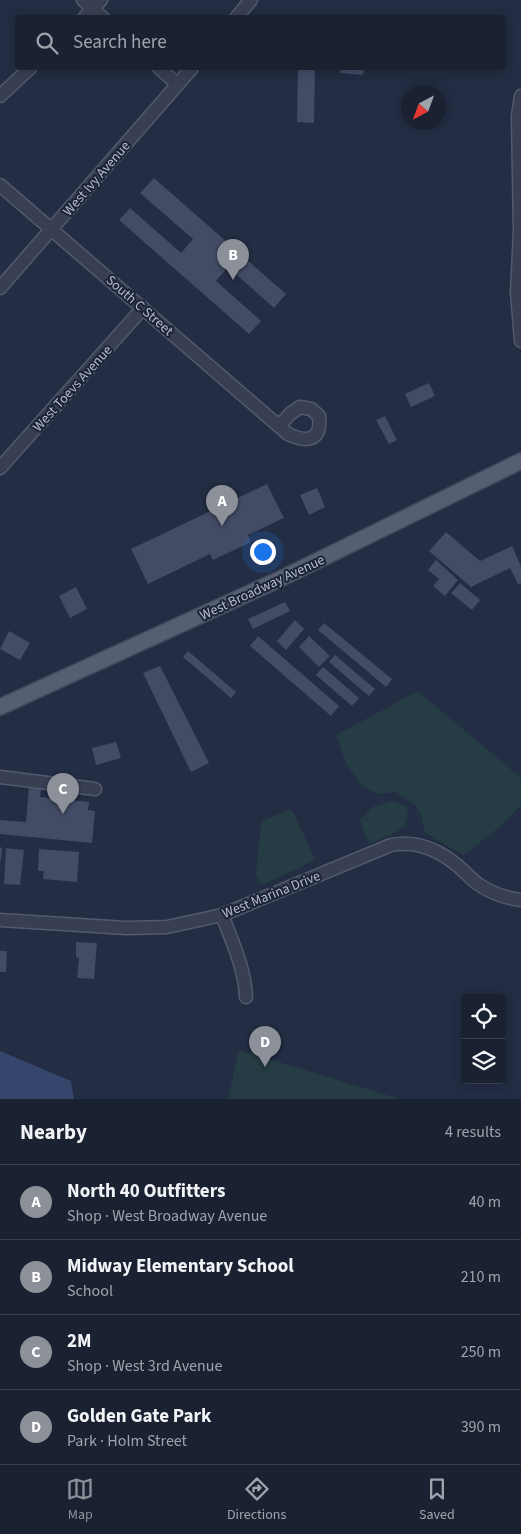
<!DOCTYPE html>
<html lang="en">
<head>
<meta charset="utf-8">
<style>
  :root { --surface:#1a2232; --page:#272f3e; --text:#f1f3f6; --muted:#9fa4ac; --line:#383f4d; --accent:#8c9099 }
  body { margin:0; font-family:"Source Sans 3",sans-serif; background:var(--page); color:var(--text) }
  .controls { position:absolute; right:15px; bottom:15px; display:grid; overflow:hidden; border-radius:5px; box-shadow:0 2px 12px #0003 }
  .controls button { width:45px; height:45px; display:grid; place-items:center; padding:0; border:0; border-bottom:1px solid var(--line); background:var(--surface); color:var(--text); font:25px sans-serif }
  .compass { position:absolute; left:401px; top:85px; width:45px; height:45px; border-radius:50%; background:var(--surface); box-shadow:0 2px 12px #0003; rotate:221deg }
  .you { position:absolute; left:262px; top:551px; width:18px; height:18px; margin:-12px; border:4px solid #fff; border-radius:50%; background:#1a73e8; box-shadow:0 0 0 8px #1a73e833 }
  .badge { display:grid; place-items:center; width:32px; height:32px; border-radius:50%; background:var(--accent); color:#fff; font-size:16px; font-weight:700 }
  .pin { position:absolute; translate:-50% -41px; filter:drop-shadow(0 1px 2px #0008) }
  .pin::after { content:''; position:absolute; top:26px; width:18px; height:15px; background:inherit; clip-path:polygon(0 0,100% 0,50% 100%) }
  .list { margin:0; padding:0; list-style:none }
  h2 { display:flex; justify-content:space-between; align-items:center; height:65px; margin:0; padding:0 20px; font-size:21px }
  h2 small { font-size:16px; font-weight:400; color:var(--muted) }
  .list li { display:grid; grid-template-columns:32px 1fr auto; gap:15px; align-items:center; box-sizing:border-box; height:75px; padding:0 20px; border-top:1px solid var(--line) }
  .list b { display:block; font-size:19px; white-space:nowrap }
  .list p { margin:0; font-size:16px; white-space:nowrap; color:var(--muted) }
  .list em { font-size:16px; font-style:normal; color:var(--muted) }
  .icon { flex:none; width:28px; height:28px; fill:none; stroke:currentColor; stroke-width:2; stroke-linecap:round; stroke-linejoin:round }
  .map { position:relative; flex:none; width:521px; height:1099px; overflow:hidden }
  .search { position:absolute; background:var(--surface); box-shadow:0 2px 12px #0003; left:15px; right:15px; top:15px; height:55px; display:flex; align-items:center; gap:12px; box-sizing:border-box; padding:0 18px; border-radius:5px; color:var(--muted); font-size:19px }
  .sheet { height:365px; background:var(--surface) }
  nav { display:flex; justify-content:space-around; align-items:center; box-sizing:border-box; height:70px; border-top:1px solid var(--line); background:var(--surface); font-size:14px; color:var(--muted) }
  nav a { display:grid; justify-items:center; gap:2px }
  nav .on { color:var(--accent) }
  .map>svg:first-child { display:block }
  .green { fill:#253c44 }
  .water { fill:#35456b }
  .building { fill:#424c65 }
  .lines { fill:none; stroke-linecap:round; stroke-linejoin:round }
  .minor-casing { stroke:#525a6c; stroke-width:15 }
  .major-casing { stroke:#41485b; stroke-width:18 }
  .minor { stroke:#383f52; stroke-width:12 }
  .major { stroke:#555e72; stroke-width:15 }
  .labels { text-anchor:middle; stroke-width:4; stroke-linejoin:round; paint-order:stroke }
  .street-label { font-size:14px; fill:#b4bbcc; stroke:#1c2437 }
</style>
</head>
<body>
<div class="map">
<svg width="521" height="1099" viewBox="0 0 521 1099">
  <rect width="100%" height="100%" fill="#232d43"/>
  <g class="green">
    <path d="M418 691 521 778V805L501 826 464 855 436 840 424 831 422 817 414 804 395 792 379 794 363 787 347 765 336 735Z"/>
    <path d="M392 801 406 806 408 815 405 826 390 835 369 844 360 820 373 807Z"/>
    <path d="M289 809 293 811 315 860 265 884H260L256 875 261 822Z"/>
    <path d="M239 1050 400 1099H228Z"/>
  </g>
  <path class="water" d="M0 1051 71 1081 74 1099H0Z"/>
  <g class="building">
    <path d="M298 68H315L314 123 297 122Z"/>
    <path d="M341 68H364L363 75 340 73Z"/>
    <path d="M154 178 286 294 274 308 228 267 216 281 261 321 249 334 119 220 130 208 181 253 193 239 140 193Z"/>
    <path d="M429 383 435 396 411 407 405 394Z"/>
    <path d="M385 416 397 440 389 444 376 420Z"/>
    <path d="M267 484 284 518 248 535 251 542 213 560 210 554 148 584 131 549Z"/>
    <path d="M317 488 325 507 309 515 300 495Z"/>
    <path d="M446 532 480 561 512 546 521 566V583L518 584 510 568 471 587 429 551Z"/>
    <path d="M436 560 458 580 445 596 433 586 439 579 428 570Z"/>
    <path d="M460 583 480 600 472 610 451 593Z"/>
    <path d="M76 587 87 609 70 618 59 596Z"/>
    <path d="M285 602 290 611 253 629 248 619Z"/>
    <path d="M295 620 304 629 286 650 277 641Z"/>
    <path d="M324 623 392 679 386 687 318 630Z"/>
    <path d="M9 631 30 643 20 660 0 649Z"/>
    <path d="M258 636 339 706 331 716 250 646Z"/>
    <path d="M309 636 330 656 319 667 299 647Z"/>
    <path d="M188 651 236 692 231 698 183 657Z"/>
    <path d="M335 655 375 689 369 696 329 662Z"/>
    <path d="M160 666 209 763 191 772 143 673Z"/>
    <path d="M323 667 359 698 352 706 316 675Z"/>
    <path d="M116 742 121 758 96 765 92 748Z"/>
    <path d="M29 786 41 787 40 797 89 802 88 810 95 811 92 843 0 834V820L26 822Z"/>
    <path d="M0 847 2 848 1 861H0Z"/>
    <path d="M6 848 24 850 20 885 4 884Z"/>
    <path d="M39 849 79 852 77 882 43 879 44 871H38Z"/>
    <path d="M76 942 97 943 94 979 77 978 79 958 76 957Z"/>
    <path d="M0 951H7L6 972H0Z"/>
  </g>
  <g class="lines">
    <defs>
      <g id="minor">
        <path d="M83 0 103 18"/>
        <path d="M84 18 101 0"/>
        <path d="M236 18 251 0"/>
        <path d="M159 68 177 84"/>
        <path d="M0 96 30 68"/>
        <path d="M521 96 518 116 520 232 517 292 521 341"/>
        <path d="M0 185 288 434C307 443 322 441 319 416L311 409 300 407 290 414 279 426"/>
        <path d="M0 288 192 68"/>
        <path d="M0 468 143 308"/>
        <path d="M0 777 95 789"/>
        <path d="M222 915C232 941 245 969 246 997"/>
        <path d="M0 920 126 928 167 927 222 915 391 845C416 840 439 850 458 866 465 872 471 879 478 884 491 893 505 898 521 900"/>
      </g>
      <path id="major" d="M0 707 278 580 521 461"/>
    </defs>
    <use href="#minor" class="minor-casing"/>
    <use href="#major" class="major-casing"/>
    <use href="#minor" class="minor"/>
    <use href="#major" class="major"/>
  </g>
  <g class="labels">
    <g class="street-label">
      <text transform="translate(96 178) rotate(-49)" y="5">West Ivy Avenue</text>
      <text transform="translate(140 305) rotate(41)" y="5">South C Street</text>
      <text transform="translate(72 388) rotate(-48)" y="5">West Toevs Avenue</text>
      <text transform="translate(262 587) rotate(-25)" y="5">West Broadway Avenue</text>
      <text transform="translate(271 894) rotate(-22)" y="5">West Marina Drive</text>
    </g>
  </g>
</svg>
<div class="controls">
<button><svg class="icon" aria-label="locate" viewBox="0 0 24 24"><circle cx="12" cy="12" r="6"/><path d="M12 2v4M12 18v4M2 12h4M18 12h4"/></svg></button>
<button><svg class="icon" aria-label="layers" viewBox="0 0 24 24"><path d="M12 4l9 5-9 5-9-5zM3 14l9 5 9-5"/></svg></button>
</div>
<svg class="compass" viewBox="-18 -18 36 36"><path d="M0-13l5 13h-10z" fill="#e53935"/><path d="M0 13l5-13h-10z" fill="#9fa4ac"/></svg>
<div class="you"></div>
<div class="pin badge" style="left:222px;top:526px">A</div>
<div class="pin badge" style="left:233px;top:280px">B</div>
<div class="pin badge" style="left:63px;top:814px">C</div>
<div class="pin badge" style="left:265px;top:1067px">D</div>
<div class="search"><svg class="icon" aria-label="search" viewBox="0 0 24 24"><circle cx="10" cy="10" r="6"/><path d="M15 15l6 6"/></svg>Search here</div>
</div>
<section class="sheet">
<h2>Nearby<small>4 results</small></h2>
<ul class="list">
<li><span class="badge">A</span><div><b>North 40 Outfitters</b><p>Shop · West Broadway Avenue</p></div><em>40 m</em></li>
<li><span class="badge">B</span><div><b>Midway Elementary School</b><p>School</p></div><em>210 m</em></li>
<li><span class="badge">C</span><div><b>2M</b><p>Shop · West 3rd Avenue</p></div><em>250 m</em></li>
<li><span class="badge">D</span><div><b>Golden Gate Park</b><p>Park · Holm Street</p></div><em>390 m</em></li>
</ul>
</section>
<nav>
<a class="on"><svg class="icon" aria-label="map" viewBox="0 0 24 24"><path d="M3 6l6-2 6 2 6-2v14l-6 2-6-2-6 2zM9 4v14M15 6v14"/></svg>Map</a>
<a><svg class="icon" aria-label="directions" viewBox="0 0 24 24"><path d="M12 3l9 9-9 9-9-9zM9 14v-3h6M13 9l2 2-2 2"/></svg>Directions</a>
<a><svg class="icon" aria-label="saved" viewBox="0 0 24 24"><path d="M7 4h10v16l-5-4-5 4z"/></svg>Saved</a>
</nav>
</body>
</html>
